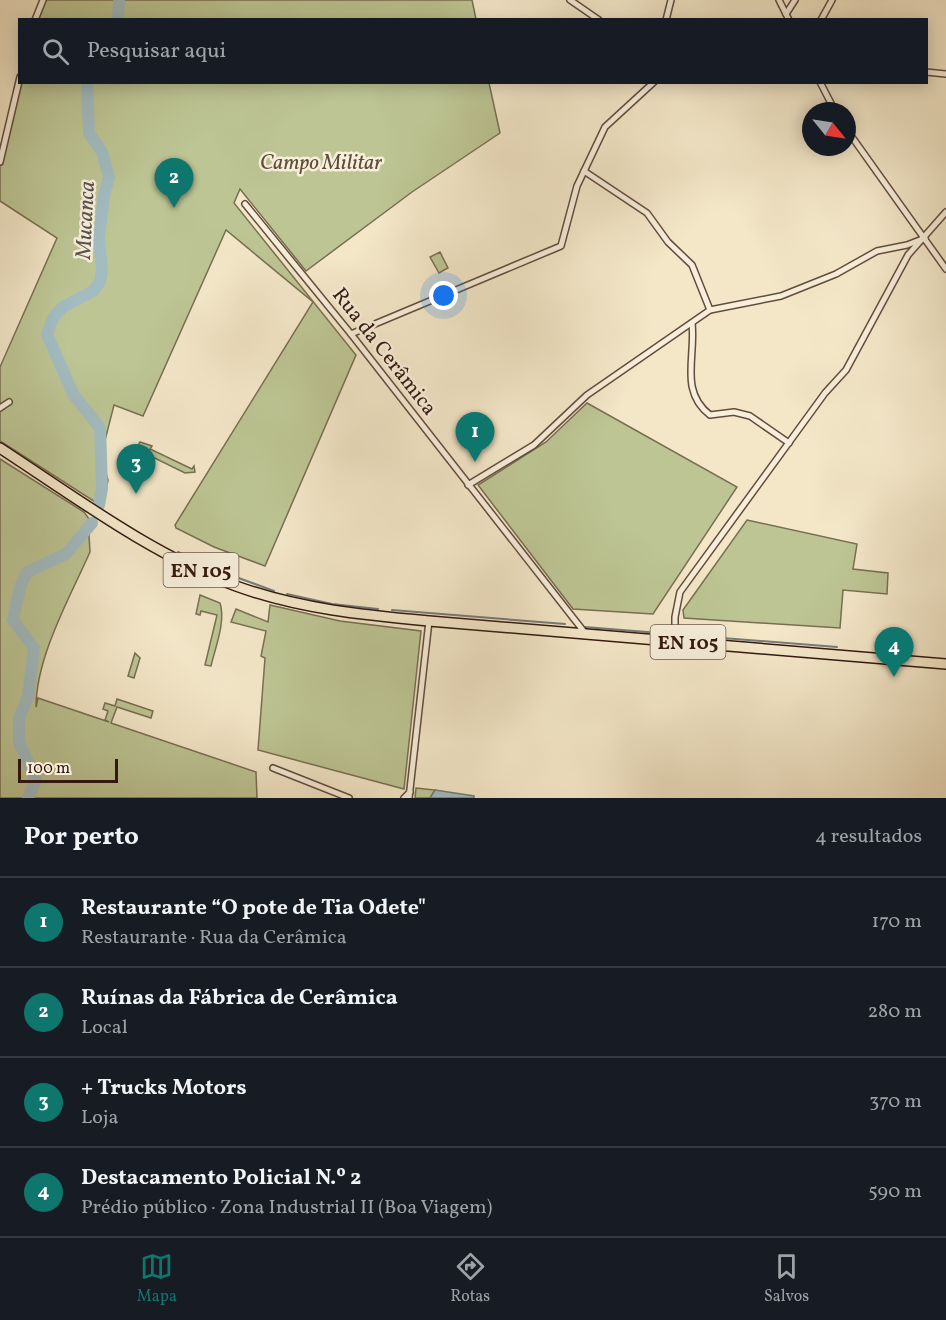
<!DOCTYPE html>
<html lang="pt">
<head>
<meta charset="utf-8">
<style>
  :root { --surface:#171b24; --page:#20242c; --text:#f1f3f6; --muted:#9ea1a6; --line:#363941; --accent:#0f766e }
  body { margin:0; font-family:Vollkorn,serif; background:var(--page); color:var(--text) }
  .compass { position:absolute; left:802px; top:102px; width:54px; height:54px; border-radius:50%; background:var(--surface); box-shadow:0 3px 15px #0003; rotate:120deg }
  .scale { position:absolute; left:18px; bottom:15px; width:100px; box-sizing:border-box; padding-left:6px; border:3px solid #33190f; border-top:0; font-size:16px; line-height:21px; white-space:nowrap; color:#33190f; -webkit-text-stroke:4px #f7efdb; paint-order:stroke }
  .you { position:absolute; left:444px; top:296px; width:21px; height:21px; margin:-15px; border:4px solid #fff; border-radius:50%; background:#1a73e8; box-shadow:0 0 0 9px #1a73e833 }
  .badge { display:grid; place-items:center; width:39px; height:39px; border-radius:50%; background:var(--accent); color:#fff; font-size:20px; font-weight:700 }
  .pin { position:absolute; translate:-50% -50px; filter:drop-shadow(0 2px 3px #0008) }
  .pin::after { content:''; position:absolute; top:32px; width:21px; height:18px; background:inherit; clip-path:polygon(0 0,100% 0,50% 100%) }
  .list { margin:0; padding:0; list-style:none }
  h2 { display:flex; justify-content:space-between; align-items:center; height:78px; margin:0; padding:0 24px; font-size:26px }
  h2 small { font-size:20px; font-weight:400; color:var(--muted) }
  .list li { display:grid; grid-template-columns:39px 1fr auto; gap:18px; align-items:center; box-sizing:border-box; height:90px; padding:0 24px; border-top:2px solid var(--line) }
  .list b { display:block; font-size:22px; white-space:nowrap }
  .list p { margin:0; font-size:20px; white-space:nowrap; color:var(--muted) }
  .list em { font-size:20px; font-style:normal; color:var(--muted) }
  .icon { flex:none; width:33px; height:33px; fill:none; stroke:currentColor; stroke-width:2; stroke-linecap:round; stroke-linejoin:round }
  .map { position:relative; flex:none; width:946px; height:798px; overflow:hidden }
  .search { position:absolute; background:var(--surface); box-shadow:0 3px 15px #0003; left:18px; right:18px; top:18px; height:66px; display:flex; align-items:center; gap:15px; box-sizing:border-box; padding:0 21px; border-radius:0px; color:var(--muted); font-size:22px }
  .sheet { height:438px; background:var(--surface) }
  nav { display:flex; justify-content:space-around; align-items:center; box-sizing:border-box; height:84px; border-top:2px solid var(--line); background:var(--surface); font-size:16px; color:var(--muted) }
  nav a { display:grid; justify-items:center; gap:3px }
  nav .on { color:var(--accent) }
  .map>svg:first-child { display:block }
  .green { fill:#bdc594; stroke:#786f52; stroke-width:1.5 }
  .water { fill:#a2bcc1; stroke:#767b7a; stroke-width:1.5 }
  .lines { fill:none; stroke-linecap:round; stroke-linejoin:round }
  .stream { stroke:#767b7a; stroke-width:2 }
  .river { stroke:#a2bcc1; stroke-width:12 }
  .minor-casing { stroke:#634c3d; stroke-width:8 }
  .primary-casing { stroke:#33190f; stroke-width:12 }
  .minor { stroke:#f7efdb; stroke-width:5 }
  .primary { stroke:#f3e7c8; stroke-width:9 }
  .labels { text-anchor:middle; stroke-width:5; stroke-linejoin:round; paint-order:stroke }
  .shield { fill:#f7efdb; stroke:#6e594c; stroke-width:1.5 }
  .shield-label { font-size:20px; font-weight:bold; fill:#33190f }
  .park-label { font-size:21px; font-style:italic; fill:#5c4d37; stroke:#f7efdb }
  .street-label { font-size:21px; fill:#33190f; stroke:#f7efdb }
  .water-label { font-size:22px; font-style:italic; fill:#5a524d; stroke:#f7efdb }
</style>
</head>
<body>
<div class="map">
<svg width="946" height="798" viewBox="0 0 946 798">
  <rect width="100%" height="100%" fill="#f3e7c8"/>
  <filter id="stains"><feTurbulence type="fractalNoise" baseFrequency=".00333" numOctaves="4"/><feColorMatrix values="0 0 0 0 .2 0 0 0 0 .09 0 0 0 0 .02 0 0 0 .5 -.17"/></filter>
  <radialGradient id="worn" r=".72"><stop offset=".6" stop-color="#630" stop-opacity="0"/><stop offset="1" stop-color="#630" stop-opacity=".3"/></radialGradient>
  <g class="green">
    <path d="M43 0H472L476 19 35 20Z"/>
    <path d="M20 82 489 83 500 133 412 192 306 271 240 189 234 203 356 355 265 566 214 547 176 528 175 525 313 302 226 230 143 416 114 405 101 456 108 480 103 507 0 441V367L57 238 0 201V162Z"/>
    <path d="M440 252 448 268 439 273 430 257Z"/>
    <path d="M587 403 737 487 653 614 573 609 478 485 546 442Z"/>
    <path d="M140 442 152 446 150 449 192 469 194 466 195 472 185 473 136 449Z"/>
    <path d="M0 459 84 512 92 523 89 535 90 552C70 597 36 657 36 707L38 698 109 722 105 720 108 711 103 709 105 703 115 706 117 699 153 711 151 718 117 707 111 723 256 772 257 798H0Z"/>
    <path d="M747 520 857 544 853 569 888 573 887 594 843 590 840 628 684 618 683 610Z"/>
    <path d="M200 595 220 603C226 622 215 648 211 666L205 665 217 615 201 611 200 615 196 614Z"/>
    <path d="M270 605 340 621 421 631 404 789 258 750 265 658 261 656 266 631 231 622 236 609 268 622Z"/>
    <path d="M135 653 140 658 134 678 128 676Z"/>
    <path d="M416 788 435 790 430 798H415Z"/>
  </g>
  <path class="water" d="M435 790 474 796V798H430Z"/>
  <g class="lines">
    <g class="stream">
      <path d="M178 552 225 573 274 591"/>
      <path d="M287 594 332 604 378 609"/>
      <path d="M392 610 565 624"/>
      <path d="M585 627 672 634"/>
      <path d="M684 635 837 647"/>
    </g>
    <g class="river">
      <path d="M118 20 119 0"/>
      <path d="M87 82 89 133 102 152 109 177 104 195 99 238 102 271 100 282 93 291 63 307 53 318 47 334 73 394 100 428 102 489 99 505"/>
      <path d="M28 798 36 780 19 742V718L28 697 34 648 13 620 20 587 27 572 66 554 92 523"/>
    </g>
    <defs>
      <g id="minor">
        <path d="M570 0 599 20"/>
        <path d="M779 0 789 20"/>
        <path d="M786 14 795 0"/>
        <path d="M35 20 43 0"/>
        <path d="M666 20 671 0"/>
        <path d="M821 20 832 0"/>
        <path d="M926 72 946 74"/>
        <path d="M820 82 835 111"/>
        <path d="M847 130 946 269"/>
        <path d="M0 162 20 77"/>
        <path d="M584 171 647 213 668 242 692 265 710 310"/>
        <path d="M245 204 351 334 585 633"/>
        <path d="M692 323C696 357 679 391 710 415L734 412 750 416 789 443"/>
        <path d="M351 334 561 246 577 186 605 127 654 82"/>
        <path d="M0 408 9 402"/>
        <path d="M468 485 534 445 587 395 710 310 781 296 836 274 877 251 907 245 925 238"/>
        <path d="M675 641V617L680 592 825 393 846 370 908 255 946 212"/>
        <path d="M273 768 349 798"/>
        <path d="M404 798 410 792"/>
        <path d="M409 798 429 621"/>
      </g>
      <path id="primary" d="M0 448C75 497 151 554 236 586 299 609 364 615 429 621L946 664"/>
    </defs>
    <use href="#minor" class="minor-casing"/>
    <use href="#primary" class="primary-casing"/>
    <use href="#minor" class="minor"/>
    <use href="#primary" class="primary"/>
  </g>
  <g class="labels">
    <g class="shield">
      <rect x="163.5" y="553" width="75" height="34" rx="4.5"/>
      <rect x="650.5" y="625" width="75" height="34" rx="4.5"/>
    </g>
    <g class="shield-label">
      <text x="201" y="577">EN 105</text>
      <text x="688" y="649">EN 105</text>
    </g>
    <g class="park-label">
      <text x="321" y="169">Campo Militar</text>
    </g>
    <g class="street-label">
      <text transform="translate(385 351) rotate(52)" y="7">Rua da Cerâmica</text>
    </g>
    <g class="water-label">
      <text transform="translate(84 220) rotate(-87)" y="8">Mucanca</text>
    </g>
  </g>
  <rect width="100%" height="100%" filter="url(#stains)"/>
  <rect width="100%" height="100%" fill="url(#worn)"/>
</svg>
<svg class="compass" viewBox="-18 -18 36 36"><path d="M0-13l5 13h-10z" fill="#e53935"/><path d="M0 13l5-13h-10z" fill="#9ea1a6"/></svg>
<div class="scale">100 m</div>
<div class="you"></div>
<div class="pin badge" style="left:475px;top:462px">1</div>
<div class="pin badge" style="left:174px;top:208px">2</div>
<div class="pin badge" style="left:136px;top:494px">3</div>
<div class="pin badge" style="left:894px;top:677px">4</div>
<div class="search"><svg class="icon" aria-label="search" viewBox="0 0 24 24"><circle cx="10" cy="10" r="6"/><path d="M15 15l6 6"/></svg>Pesquisar aqui</div>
</div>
<section class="sheet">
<h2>Por perto<small>4 resultados</small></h2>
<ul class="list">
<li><span class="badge">1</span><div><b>Restaurante “O pote de Tia Odete&quot;</b><p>Restaurante · Rua da Cerâmica</p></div><em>170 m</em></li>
<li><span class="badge">2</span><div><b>Ruínas da Fábrica de Cerâmica</b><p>Local</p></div><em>280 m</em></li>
<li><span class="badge">3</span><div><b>+ Trucks Motors</b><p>Loja</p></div><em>370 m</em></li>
<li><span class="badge">4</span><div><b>Destacamento Policial N.º 2</b><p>Prédio público · Zona Industrial II (Boa Viagem)</p></div><em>590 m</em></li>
</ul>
</section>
<nav>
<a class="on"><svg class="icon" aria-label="map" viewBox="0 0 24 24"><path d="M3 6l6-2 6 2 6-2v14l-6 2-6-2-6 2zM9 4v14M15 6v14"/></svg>Mapa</a>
<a><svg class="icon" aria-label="directions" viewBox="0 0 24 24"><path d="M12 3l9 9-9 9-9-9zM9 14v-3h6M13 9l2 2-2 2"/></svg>Rotas</a>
<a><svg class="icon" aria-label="saved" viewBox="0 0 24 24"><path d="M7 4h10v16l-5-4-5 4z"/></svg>Salvos</a>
</nav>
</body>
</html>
